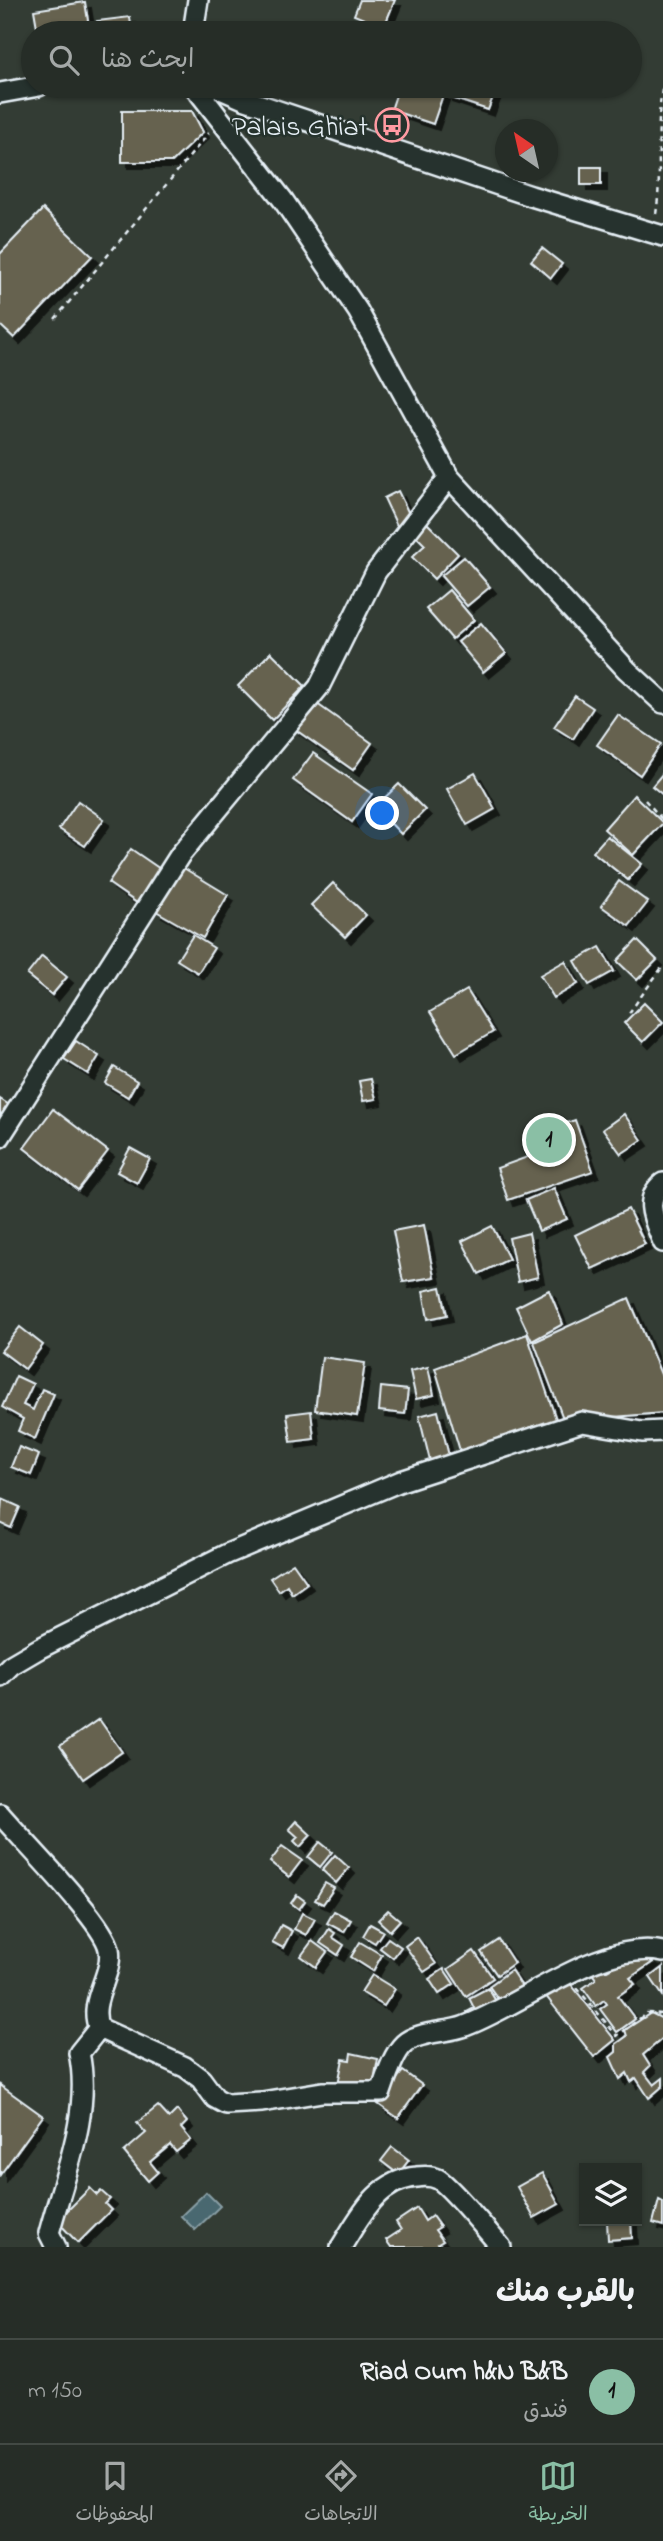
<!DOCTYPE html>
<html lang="ar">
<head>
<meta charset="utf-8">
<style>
  :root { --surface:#262d27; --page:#2e352f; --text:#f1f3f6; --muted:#a4a8a7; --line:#424944; --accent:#8abfa5 }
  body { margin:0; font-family:"Indie Flower","Playpen Sans Arabic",sans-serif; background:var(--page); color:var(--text); direction:rtl }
  .controls { position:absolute; right:21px; bottom:21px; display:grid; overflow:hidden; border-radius:0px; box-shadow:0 2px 5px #0004 }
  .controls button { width:63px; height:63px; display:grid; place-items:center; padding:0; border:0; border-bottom:2px solid var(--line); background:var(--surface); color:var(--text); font:35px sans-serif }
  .compass { position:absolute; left:495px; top:119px; width:63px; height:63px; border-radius:50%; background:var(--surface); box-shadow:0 2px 5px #0004; rotate:326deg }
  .you { position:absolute; left:383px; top:814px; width:24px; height:24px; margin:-18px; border:5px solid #fff; border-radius:50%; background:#1a73e8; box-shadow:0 0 0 10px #1a73e833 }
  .badge { display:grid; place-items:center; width:46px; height:46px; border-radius:50%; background:var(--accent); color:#111; font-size:23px; font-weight:700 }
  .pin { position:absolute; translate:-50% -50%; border:4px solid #fff; box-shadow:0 2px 7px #0006 }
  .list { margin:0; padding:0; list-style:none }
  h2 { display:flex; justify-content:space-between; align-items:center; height:91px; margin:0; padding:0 28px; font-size:30px }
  h2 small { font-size:23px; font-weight:400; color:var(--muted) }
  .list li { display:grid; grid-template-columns:46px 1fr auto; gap:21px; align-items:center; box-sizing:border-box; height:105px; padding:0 28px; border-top:2px solid var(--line) }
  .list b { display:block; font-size:26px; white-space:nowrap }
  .list p { margin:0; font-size:23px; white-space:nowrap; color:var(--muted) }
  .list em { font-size:23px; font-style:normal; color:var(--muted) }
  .icon { flex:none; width:38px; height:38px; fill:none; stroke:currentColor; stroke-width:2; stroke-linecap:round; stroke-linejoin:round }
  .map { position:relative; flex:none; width:663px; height:2247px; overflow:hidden; direction:ltr }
  .search { position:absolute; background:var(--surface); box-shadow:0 2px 5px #0004; left:21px; right:21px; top:21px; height:77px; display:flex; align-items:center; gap:18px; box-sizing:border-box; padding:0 24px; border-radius:38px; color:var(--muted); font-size:26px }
  .sheet { height:196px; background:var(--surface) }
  nav { display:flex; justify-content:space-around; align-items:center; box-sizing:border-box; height:98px; border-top:2px solid var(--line); background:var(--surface); font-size:19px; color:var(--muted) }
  nav a { display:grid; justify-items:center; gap:4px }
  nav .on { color:var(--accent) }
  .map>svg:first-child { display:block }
  .water { fill:#4a6870; stroke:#899fa6; stroke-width:2 }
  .building { fill:#66624f; stroke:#e8f1f8; stroke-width:2; filter:url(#shadow) }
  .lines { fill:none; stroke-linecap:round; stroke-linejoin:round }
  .minor-casing { stroke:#e8f1f8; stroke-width:24 }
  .path { stroke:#e8f1f8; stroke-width:2.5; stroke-dasharray:5 5; stroke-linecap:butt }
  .minor { stroke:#26332d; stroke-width:19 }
  .labels { text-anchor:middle; stroke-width:5; stroke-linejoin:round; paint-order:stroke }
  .poi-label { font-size:28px; fill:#e8f1f8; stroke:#26332d; text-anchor:end }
</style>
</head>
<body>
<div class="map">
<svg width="663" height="2247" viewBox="0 0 663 2247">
  <defs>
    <filter id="shadow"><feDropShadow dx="6" dy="6" stdDeviation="0" flood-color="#0009"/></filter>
  </defs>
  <rect width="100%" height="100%" fill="#333c34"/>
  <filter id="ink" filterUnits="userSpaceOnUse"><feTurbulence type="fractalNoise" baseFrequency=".0143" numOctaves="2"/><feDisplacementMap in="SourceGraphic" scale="14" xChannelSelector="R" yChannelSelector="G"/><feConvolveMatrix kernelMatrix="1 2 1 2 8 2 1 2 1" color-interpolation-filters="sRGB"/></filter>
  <g filter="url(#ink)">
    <path class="water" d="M206 2192 220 2206 195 2230 181 2216Z"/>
    <g class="building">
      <path d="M360 0H395L384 27 354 15Z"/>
      <path d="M85 2 90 33H38L34 10Z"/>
      <path d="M130 17 132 33H99L97 21Z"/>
      <path d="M399 86H446L433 124 391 110Z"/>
      <path d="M449 86H497L488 110 446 96Z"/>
      <path d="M122 111H192L203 132 172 162H122Z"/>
      <rect x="581" y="167" width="20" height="18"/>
      <path d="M43 209 92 256 14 338 0 325V254Z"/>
      <path d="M542 248 562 264 551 278 531 261Z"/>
      <path d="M398 491 411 518 399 530 384 498Z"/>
      <path d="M424 520 458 554 434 579 412 557 425 545 412 532Z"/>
      <path d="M464 557 490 587 467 606 441 576Z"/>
      <path d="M449 590 474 620 452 639 426 609Z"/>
      <path d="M481 623 506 653 483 672 458 642Z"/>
      <path d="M271 652 305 686 272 720 238 686Z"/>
      <path d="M575 696 593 708 573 739 554 727Z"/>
      <path d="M313 701 372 743 353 770 293 728Z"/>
      <path d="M618 715 661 744 640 775 597 745Z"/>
      <path d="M313 753 372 794 352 822 293 780Z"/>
      <path d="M475 773 495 809 467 825 447 789Z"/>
      <path d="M663 773V795L652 786Z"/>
      <path d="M399 784 425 810 401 834 375 807Z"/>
      <path d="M634 795 663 823 633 855 604 829Z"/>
      <path d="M78 801 104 819 85 846 59 829Z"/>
      <path d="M607 836 642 864 628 880 593 852Z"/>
      <path d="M131 849 163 871 140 905 108 883Z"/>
      <path d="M182 867 228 895 203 938 156 911Z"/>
      <path d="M619 881 648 902 629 926 601 906Z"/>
      <path d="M333 883 366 915 345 937 311 905Z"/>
      <path d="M193 935 214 948 198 973 177 960Z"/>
      <path d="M637 940 657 960 637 980 617 961Z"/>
      <path d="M600 947 614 971 589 985 575 961Z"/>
      <path d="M42 956 67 977 52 995 27 975Z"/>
      <path d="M565 961 578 984 554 998 540 975Z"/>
      <path d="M467 990 493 1032 456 1054 430 1012Z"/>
      <path d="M644 1003 663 1022 643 1042 624 1023Z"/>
      <path d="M76 1041 99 1056 88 1074 64 1059Z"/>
      <path d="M114 1067 137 1081 128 1097 105 1083Z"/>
      <path d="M371 1079 376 1099 363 1101 359 1081Z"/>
      <path d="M0 1099 11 1106 0 1123Z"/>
      <path d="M53 1109 108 1151 78 1190 24 1148Z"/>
      <path d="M624 1114 642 1140 621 1154 603 1129Z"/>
      <path d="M575 1120 593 1171 508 1200 497 1168 536 1154 529 1136Z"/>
      <path d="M130 1148 150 1159 137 1183 117 1172Z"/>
      <path d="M554 1188 567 1219 539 1231 526 1200Z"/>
      <path d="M628 1209 645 1244 592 1269 575 1235Z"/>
      <path d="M424 1225 434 1277 403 1282 393 1231Z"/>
      <path d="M492 1226 509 1259 479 1274 462 1241Z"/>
      <path d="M529 1233 538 1277 518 1282 509 1238Z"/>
      <path d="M441 1287 447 1315 428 1319 423 1291Z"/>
      <path d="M549 1290 563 1324 532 1341 516 1307Z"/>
      <path d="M629 1298 663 1379V1413L564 1421 534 1342Z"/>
      <path d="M20 1327 43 1345 25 1369 1 1351Z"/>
      <path d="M527 1334 557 1422 461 1454 435 1368Z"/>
      <path d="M322 1357 365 1363 357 1416 315 1410Z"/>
      <path d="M428 1367 434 1395 416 1399 410 1371Z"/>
      <path d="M16 1376 33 1384 23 1405 33 1410 42 1389 54 1394 35 1439 18 1431 23 1419 2 1407Z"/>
      <path d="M381 1387 408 1390 405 1414 379 1411Z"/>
      <path d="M311 1411 314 1439 291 1442 287 1414Z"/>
      <path d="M438 1411 450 1460 431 1465 419 1416Z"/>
      <path d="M19 1447 39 1455 31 1475 11 1467Z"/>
      <path d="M2 1499 20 1507 11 1528 0 1523Z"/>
      <path d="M293 1563 307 1583 292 1594 287 1585 279 1591 270 1578Z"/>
      <path d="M99 1719 122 1752 83 1779 60 1746Z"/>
      <path d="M296 1821 311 1835 300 1847 294 1841 298 1837 289 1829Z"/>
      <path d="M320 1842 332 1852 320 1867 308 1857Z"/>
      <path d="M282 1846 302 1860 289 1877 270 1862Z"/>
      <path d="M335 1855 349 1868 336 1883 322 1870Z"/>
      <path d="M325 1883 334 1888 323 1904 315 1900Z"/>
      <path d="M297 1895 305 1901 299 1909 291 1903Z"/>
      <path d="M388 1910 400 1920 390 1931 378 1920Z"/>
      <path d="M334 1911 351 1920 344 1932 327 1923Z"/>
      <path d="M302 1913 315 1919 306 1935 294 1929Z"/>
      <path d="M370 1924 383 1931 375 1943 363 1936Z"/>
      <path d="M281 1925 292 1931 283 1948 272 1942Z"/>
      <path d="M329 1929 335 1933 332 1937 344 1945 338 1955 320 1943Z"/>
      <path d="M417 1937 436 1964 424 1972 405 1946Z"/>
      <path d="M388 1938 401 1947 393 1958 380 1948Z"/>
      <path d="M499 1940 514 1963 497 1975 481 1952Z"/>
      <path d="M312 1941 327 1952 316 1967 301 1956Z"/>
      <path d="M360 1942 382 1955 373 1971 351 1957Z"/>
      <path d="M474 1951 493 1978 466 1996 448 1969Z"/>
      <path d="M632 1956 656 1960 630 1978 635 1984 618 1996 635 2019 617 2032 600 2009 607 2004 604 2000 596 2006 583 1988 596 1979 591 1972 607 1970Z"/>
      <path d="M663 1967V1996L650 1977Z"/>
      <path d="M444 1969 454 1984 439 1994 429 1979Z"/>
      <path d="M511 1970 523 1988 501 2003 489 1986Z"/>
      <path d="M372 1975 395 1989 384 2006 361 1992Z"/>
      <path d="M566 1978 615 2040 594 2057 545 1995Z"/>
      <path d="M488 1988 497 2003 470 2018 467 2012 474 2008 469 1998Z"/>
      <path d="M651 2013 663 2019V2038L643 2055 650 2066 644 2072 654 2085 663 2078V2086L649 2098 636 2078 631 2082 627 2073 620 2079 610 2057 616 2052V2044L627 2036 625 2030Z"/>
      <path d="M351 2053 378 2059 372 2091 338 2084 343 2059 350 2060Z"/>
      <path d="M403 2071 422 2085 398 2118 378 2104Z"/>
      <path d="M0 2085 43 2116 0 2175Z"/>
      <path d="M158 2106 169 2118 177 2110 187 2122 181 2128 191 2140 176 2152 170 2145 150 2162 158 2172 148 2181 124 2152 146 2133 137 2123Z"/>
      <path d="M392 2147 409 2160 398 2174 381 2161Z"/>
      <path d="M542 2173 559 2204 534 2218 517 2187Z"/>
      <path d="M90 2188 97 2195 101 2191 110 2199 105 2204 111 2210 78 2243 57 2221Z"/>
      <path d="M659 2200 663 2202V2226L653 2223Z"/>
      <path d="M417 2208 425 2221 432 2216 440 2227 435 2230 443 2241 438 2244 440 2247H391L386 2240 401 2230 396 2222Z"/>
      <path d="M607 2221H631L632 2238 608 2240Z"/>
    </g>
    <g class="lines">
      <defs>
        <g id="minor">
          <path d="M193 33 198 0"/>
          <path d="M194 86 283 200 358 311 449 477 627 670 663 703"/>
          <path d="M214 86 246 100 531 196 663 236"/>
          <path d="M0 93 39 86"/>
          <path d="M0 1137 180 855 319 687 376 572 449 477"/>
          <path d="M663 1183C642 1200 655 1221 663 1242"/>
          <path d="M0 1676 11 1665 40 1648 227 1554 401 1481 582 1422 642 1432 663 1431"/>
          <path d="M0 1814C21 1839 104 1922 109 1949 114 1975 87 2001 99 2028L185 2067 201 2079 215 2098 226 2104 262 2102 322 2092H381C386 2078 393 2054 404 2044 418 2031 448 2033 465 2026 522 2005 602 1939 663 1952"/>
          <path d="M56 2247 49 2233C64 2176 92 2112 79 2053L99 2028"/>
          <path d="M341 2247C360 2217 377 2180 417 2177 424 2176 432 2176 438 2179 449 2185 490 2234 501 2247"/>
        </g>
      </defs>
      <use href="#minor" class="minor-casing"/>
      <g class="path">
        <path d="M656 214C663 171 654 128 663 85"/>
        <path d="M55 319 209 133"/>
        <path d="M645 800 663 820"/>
        <path d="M629 1013 663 966"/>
        <path d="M577 1988 617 2036 647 2013 663 2014"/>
      </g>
      <use href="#minor" class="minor"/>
    </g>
  </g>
  <defs>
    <symbol id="bus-ring" viewBox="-11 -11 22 22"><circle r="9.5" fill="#26332d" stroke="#ff9aa2" stroke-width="1.5"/><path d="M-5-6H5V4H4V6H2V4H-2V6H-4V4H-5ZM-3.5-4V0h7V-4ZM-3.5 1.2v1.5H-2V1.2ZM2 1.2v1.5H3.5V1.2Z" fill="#ff9aa2"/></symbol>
  </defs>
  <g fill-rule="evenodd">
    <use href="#bus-ring" x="373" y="106" width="38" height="38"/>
  </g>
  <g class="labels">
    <g class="poi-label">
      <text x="368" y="135">Palais Ghiat</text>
    </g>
  </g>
</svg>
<div class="controls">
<button><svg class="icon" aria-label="layers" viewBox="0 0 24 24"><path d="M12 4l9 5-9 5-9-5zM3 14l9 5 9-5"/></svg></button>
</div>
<svg class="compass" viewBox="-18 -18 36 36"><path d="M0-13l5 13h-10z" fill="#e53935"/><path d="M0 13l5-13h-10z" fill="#a4a8a7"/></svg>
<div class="you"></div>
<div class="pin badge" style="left:549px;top:1140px">1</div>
<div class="search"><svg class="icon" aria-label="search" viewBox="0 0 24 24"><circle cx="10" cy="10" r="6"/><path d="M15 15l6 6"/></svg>ابحث هنا</div>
</div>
<section class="sheet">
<h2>بالقرب منك<small></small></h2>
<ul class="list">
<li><span class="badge">1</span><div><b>Riad Oum h&amp;N B&amp;B</b><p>فندق</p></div><em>150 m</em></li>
</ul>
</section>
<nav>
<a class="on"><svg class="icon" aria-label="map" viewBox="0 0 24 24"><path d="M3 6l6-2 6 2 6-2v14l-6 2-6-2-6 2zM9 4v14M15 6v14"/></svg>الخريطة</a>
<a><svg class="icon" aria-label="directions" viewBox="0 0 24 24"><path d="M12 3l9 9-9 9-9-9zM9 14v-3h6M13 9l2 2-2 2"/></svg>الاتجاهات</a>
<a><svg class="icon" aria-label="saved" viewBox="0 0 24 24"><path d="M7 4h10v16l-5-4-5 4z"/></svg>المحفوظات</a>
</nav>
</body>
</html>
